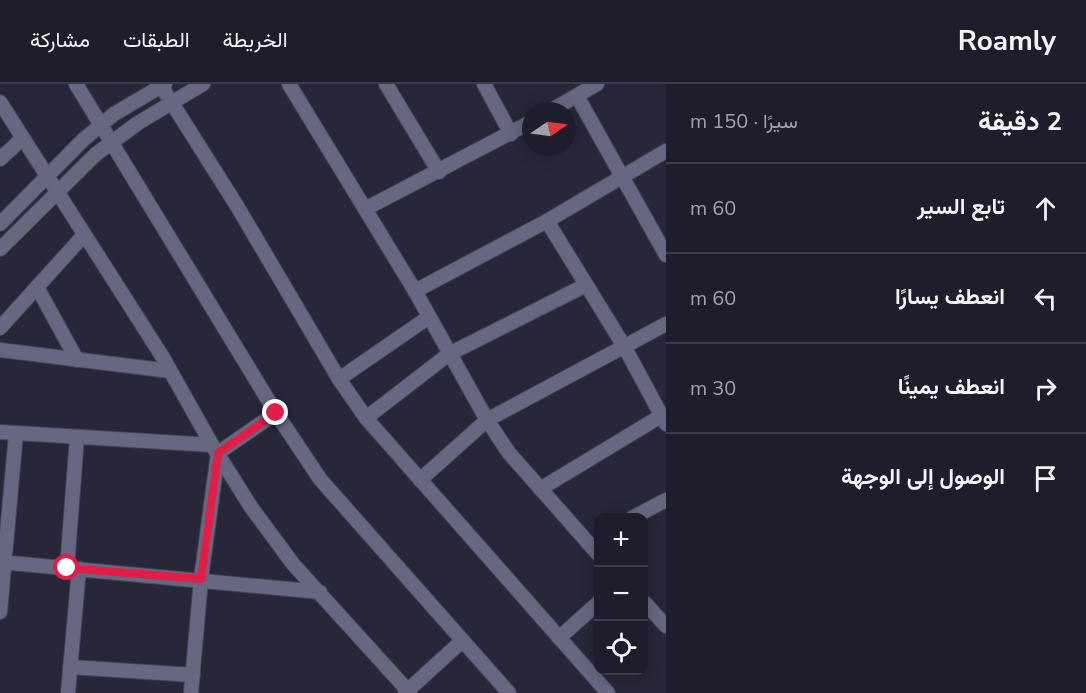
<!DOCTYPE html>
<html lang="ar">
<head>
<meta charset="utf-8">
<style>
  :root { --surface:#1e1d2b; --page:#262633; --text:#f1f3f6; --muted:#a1a2a9; --line:#3c3b47 }
  body { margin:0; font-family:"Nunito Sans",Vazirmatn,sans-serif; background:var(--page); color:var(--text); direction:rtl }
  .controls { position:absolute; right:18px; bottom:18px; display:grid; overflow:hidden; border-radius:12px; box-shadow:0 3px 15px #0003 }
  .controls button { width:54px; height:54px; display:grid; place-items:center; padding:0; border:0; border-bottom:2px solid var(--line); background:var(--surface); color:var(--text); font:30px sans-serif }
  .compass { position:absolute; left:522px; top:18px; width:54px; height:54px; border-radius:50%; background:var(--surface); box-shadow:0 3px 15px #0003; rotate:77deg }
  .stop { position:absolute; width:18px; height:18px; margin:-14px; border:4px solid #e11d48; border-radius:50%; background:#fff }
  .stop.end { background:#e11d48; border-color:#fff; box-shadow:0 2px 6px #0008 }
  .list { margin:0; padding:0; list-style:none }
  h2 { display:flex; justify-content:space-between; align-items:center; height:78px; margin:0; padding:0 24px; font-size:26px }
  h2 small { font-size:20px; font-weight:400; color:var(--muted) }
  .list li { display:grid; grid-template-columns:39px 1fr auto; gap:18px; align-items:center; box-sizing:border-box; height:90px; padding:0 24px; border-top:2px solid var(--line) }
  .list b { display:block; font-size:22px; white-space:nowrap }
  .list em { font-size:20px; font-style:normal; color:var(--muted) }
  .icon { flex:none; width:33px; height:33px; fill:none; stroke:currentColor; stroke-width:2; stroke-linecap:round; stroke-linejoin:round }
  .map { position:relative; flex:none; width:666px; height:609px; overflow:hidden; direction:ltr }
  header { display:flex; align-items:center; gap:36px; box-sizing:border-box; height:84px; padding:0 30px; background:var(--surface); border-bottom:2px solid var(--line) }
  header strong { font-size:28px }
  nav { display:flex; gap:33px; margin-inline-start:auto; font-size:21px }
  main { display:flex }
  aside { flex:1; background:var(--surface) }
  .map>svg:first-child { display:block }
  .lines { fill:none; stroke-linecap:round; stroke-linejoin:round }
  .minor-casing { stroke:#454555; stroke-width:16 }
  .minor { stroke:#676782; stroke-width:14 }
  .route { stroke:#e11d48; stroke-width:8 }
</style>
</head>
<body>
<header>
<strong>Roamly</strong>
<nav><a>الخريطة</a><a>الطبقات</a><a>مشاركة</a></nav>
</header>
<main>
<aside>
<h2>2 دقيقة<small>سيرًا · 150 m</small></h2>
<ul class="list">
<li><svg class="icon" aria-label="ahead" viewBox="0 0 24 24"><path d="M12 20V5M6 11l6-6 6 6"/></svg><div><b>تابع السير</b></div><em>60 m</em></li>
<li><svg class="icon" aria-label="left" viewBox="0 0 24 24"><path d="M17 20v-9H6M10 6l-5 5 5 5"/></svg><div><b>انعطف يسارًا</b></div><em>60 m</em></li>
<li><svg class="icon" aria-label="right" viewBox="0 0 24 24"><path d="M7 20v-9h11M14 6l5 5-5 5"/></svg><div><b>انعطف يمينًا</b></div><em>30 m</em></li>
<li><svg class="icon" aria-label="arrive" viewBox="0 0 24 24"><path d="M6 21V4h12l-3 4 3 4H6"/></svg><div><b>الوصول إلى الوجهة</b></div></li>
</ul>
</aside>
<div class="map">
<svg width="666" height="609" viewBox="0 0 666 609">
  <rect width="100%" height="100%" fill="#282739"/>
  <g class="lines">
    <defs>
      <g id="minor">
        <path d="M76 0 276 329 320 395 509 609"/>
        <path d="M160 0 237 122 339 295 366 334 608 609"/>
        <path d="M289 0 415 207 487 336 509 369 598 470"/>
        <path d="M386 0 439 88"/>
        <path d="M484 0 511 50"/>
        <path d="M577 12 666 171"/>
        <path d="M0 18 162 272 212 361 251 423 293 480 410 609"/>
        <path d="M550 27 597 0"/>
        <path d="M0 75 22 55"/>
        <path d="M365 125 531 38"/>
        <path d="M547 137 624 262 666 340"/>
        <path d="M0 140 83 56 114 30 165 0"/>
        <path d="M0 165 96 70 138 39 203 0"/>
        <path d="M37 203 77 276"/>
        <path d="M415 207 547 137 666 67"/>
        <path d="M0 244 84 151"/>
        <path d="M0 266 170 287"/>
        <path d="M339 295 429 233"/>
        <path d="M366 334 449 270 586 201"/>
        <path d="M0 348 212 361"/>
        <path d="M420 396 487 336 666 240"/>
        <path d="M540 405 661 332"/>
        <path d="M632 434 666 416"/>
        <path d="M0 478 320 508"/>
        <path d="M67 484 77 353"/>
        <path d="M644 518 666 542"/>
        <path d="M0 528 16 349"/>
        <path d="M559 554 598 519"/>
        <path d="M70 583 193 591"/>
        <path d="M68 609 79 485"/>
        <path d="M191 609 201 495 218 369 276 329"/>
        <path d="M405 609 462 557"/>
      </g>
    </defs>
    <use href="#minor" class="minor-casing"/>
    <use href="#minor" class="minor"/>
  </g>
  <g class="lines">
    <path class="route" d="M67 484 201 495 218 369 276 329"/>
  </g>
</svg>
<div class="controls">
<button>+</button>
<button>−</button>
<button><svg class="icon" aria-label="locate" viewBox="0 0 24 24"><circle cx="12" cy="12" r="6"/><path d="M12 2v4M12 18v4M2 12h4M18 12h4"/></svg></button>
</div>
<svg class="compass" viewBox="-18 -18 36 36"><path d="M0-13l5 13h-10z" fill="#e53935"/><path d="M0 13l5-13h-10z" fill="#a1a2a9"/></svg>
<div class="stop" style="left:67px;top:484px"></div>
<div class="stop end" style="left:276px;top:329px"></div>
</div>
</main>
</body>
</html>
